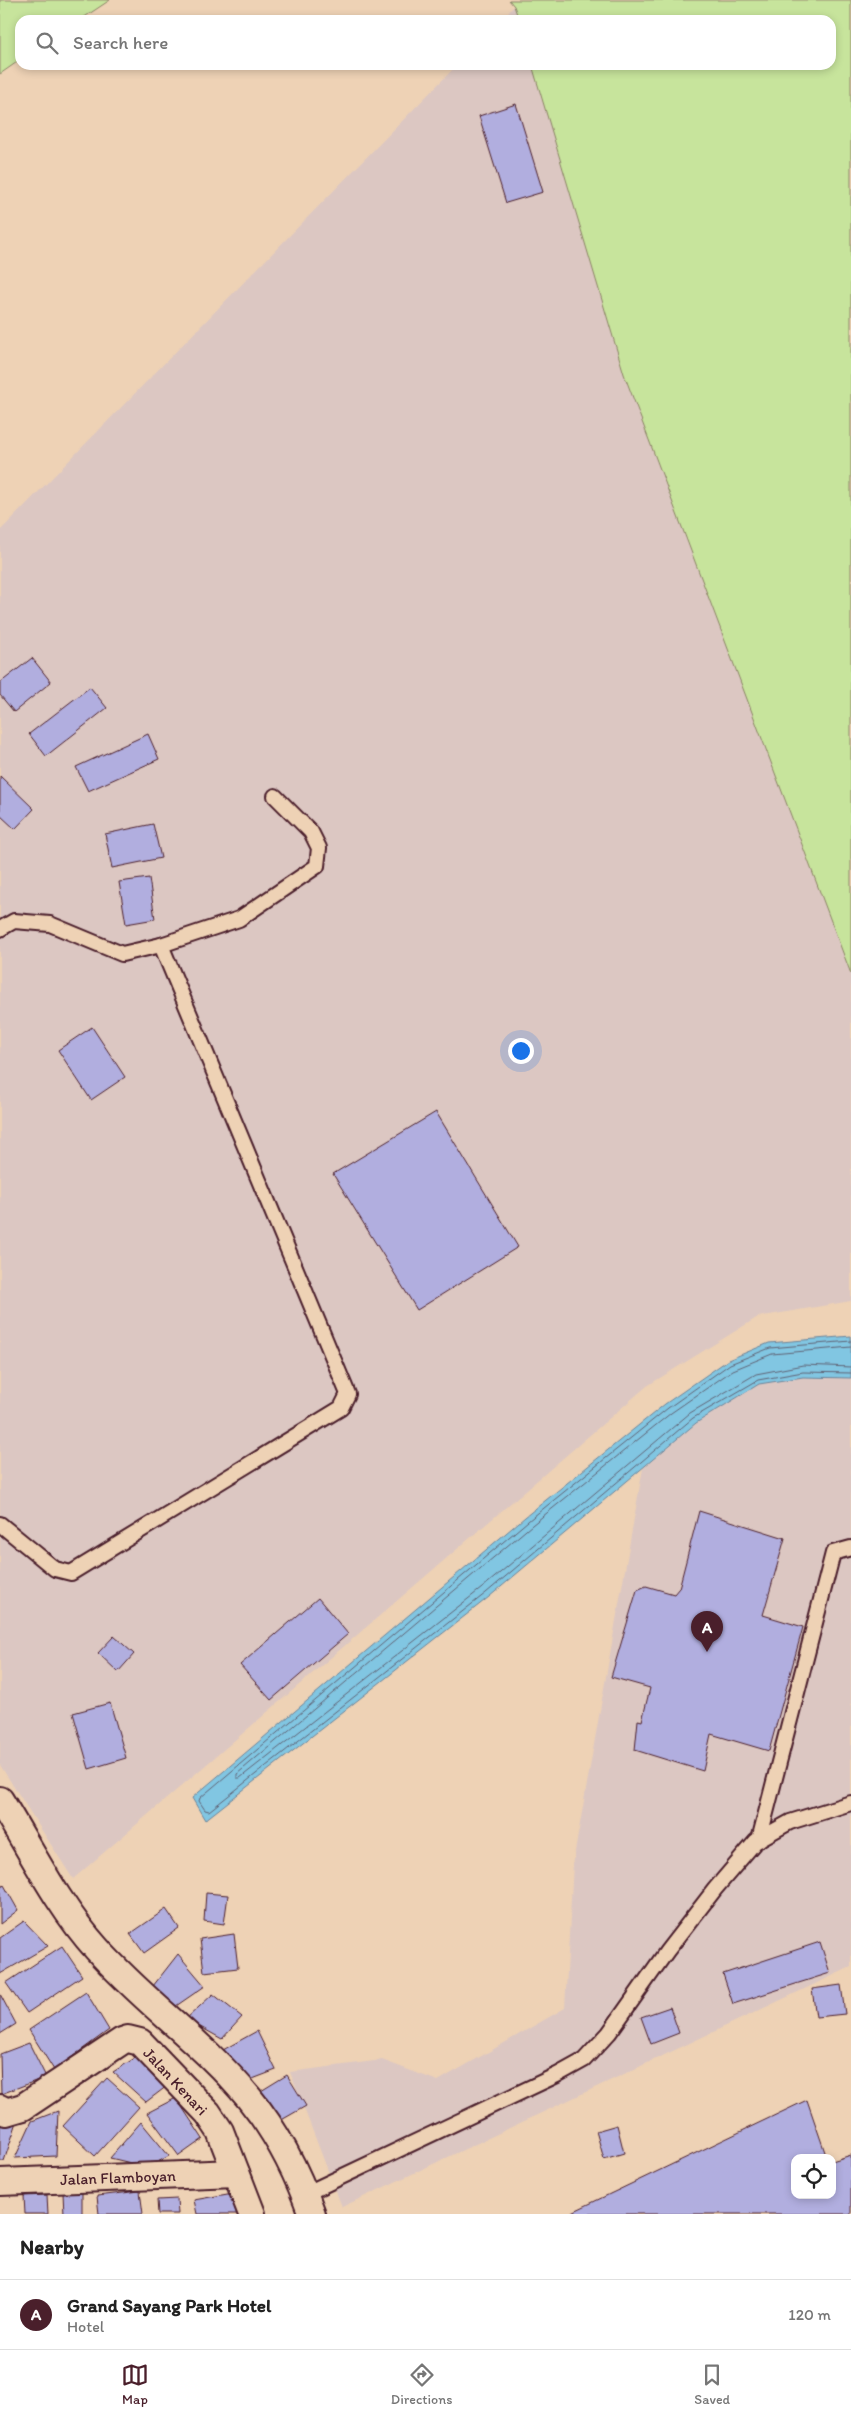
<!DOCTYPE html>
<html lang="en">
<head>
<meta charset="utf-8">
<style>
  :root { --surface:#fff; --page:#f6f6f6; --text:#222; --muted:#767676; --line:#e0e0e0; --accent:#4a1f2b }
  body { margin:0; font-family:Itim,sans-serif; background:var(--page); color:var(--text) }
  .controls { position:absolute; right:15px; bottom:15px; display:grid; overflow:hidden; border-radius:10px; box-shadow:0 2px 8px #0003 }
  .controls button { width:45px; height:45px; display:grid; place-items:center; padding:0; border:0; border-bottom:1px solid var(--line); background:var(--surface); color:var(--text); font:25px sans-serif }
  .you { position:absolute; left:520px; top:1050px; width:18px; height:18px; margin:-12px; border:4px solid #fff; border-radius:50%; background:#1a73e8; box-shadow:0 0 0 8px #1a73e833 }
  .badge { display:grid; place-items:center; width:32px; height:32px; border-radius:50%; background:var(--accent); color:#fff; font-size:16px; font-weight:700 }
  .pin { position:absolute; translate:-50% -41px; filter:drop-shadow(0 1px 2px #0008) }
  .pin::after { content:''; position:absolute; top:26px; width:18px; height:15px; background:inherit; clip-path:polygon(0 0,100% 0,50% 100%) }
  .list { margin:0; padding:0; list-style:none }
  h2 { display:flex; justify-content:space-between; align-items:center; height:65px; margin:0; padding:0 20px; font-size:21px }
  h2 small { font-size:16px; font-weight:400; color:var(--muted) }
  .list li { display:grid; grid-template-columns:32px 1fr auto; gap:15px; align-items:center; box-sizing:border-box; height:70px; padding:0 20px; border-top:1px solid var(--line) }
  .list b { display:block; font-size:19px; white-space:nowrap }
  .list p { margin:0; font-size:16px; white-space:nowrap; color:var(--muted) }
  .list em { font-size:16px; font-style:normal; color:var(--muted) }
  .icon { flex:none; width:28px; height:28px; fill:none; stroke:currentColor; stroke-width:2; stroke-linecap:round; stroke-linejoin:round }
  .map { position:relative; flex:none; width:851px; height:2214px; overflow:hidden }
  .search { position:absolute; background:var(--surface); box-shadow:0 2px 8px #0003; left:15px; right:15px; top:15px; height:55px; display:flex; align-items:center; gap:12px; box-sizing:border-box; padding:0 18px; border-radius:15px; color:var(--muted); font-size:19px }
  .sheet { height:135px; background:var(--surface) }
  nav { display:flex; justify-content:space-around; align-items:center; box-sizing:border-box; height:70px; border-top:1px solid var(--line); background:var(--surface); font-size:14px; color:var(--muted) }
  nav a { display:grid; justify-items:center; gap:2px }
  nav .on { color:var(--accent) }
  .map>svg:first-child { display:block }
  .built { fill:#dcc7c2 }
  .green { fill:#c7e49c; stroke:#888264 }
  .water { fill:#81c6e2; stroke:#6b8399 }
  .lines { fill:none; stroke-linecap:round; stroke-linejoin:round }
  .shore { stroke:#606274; stroke-width:1 }
  .building { fill:#b1aedf; stroke:#4a1f2b }
  .lane-casing { stroke:#4a1f2b; stroke-width:18 }
  .street-casing { stroke:#4a1f2b; stroke-width:30 }
  .lane { stroke:#eed2b5; stroke-width:14 }
  .street { stroke:#eed2b5; stroke-width:26 }
  .labels { text-anchor:middle; stroke-width:4; stroke-linejoin:round; paint-order:stroke }
  .street-label { font-size:16px; fill:#4a1f2b; stroke:#eed2b5 }
</style>
</head>
<body>
<div class="map">
<svg width="851" height="2214" viewBox="0 0 851 2214">
  <rect width="100%" height="100%" fill="#eed2b5"/>
  <filter id="ink" filterUnits="userSpaceOnUse"><feTurbulence type="fractalNoise" baseFrequency=".02" numOctaves="2"/><feDisplacementMap in="SourceGraphic" scale="10" xChannelSelector="R" yChannelSelector="G"/><feConvolveMatrix kernelMatrix="1 2 1 2 8 2 1 2 1" color-interpolation-filters="sRGB"/></filter>
  <g filter="url(#ink)">
    <g class="built">
      <path d="M514 6 519 20H501Z"/>
      <path d="M457 65H532L624 374 851 974V1301L758 1317 647 1386 73 1879 0 1765V531Z"/>
      <path d="M803 1377 851 1378V1967L342 2207 290 2072 382 2060 438 2081 565 2008 573 1863 643 1468 696 1423 759 1384Z"/>
    </g>
    <g class="green">
      <path d="M0 0H110L80 20H20V60L0 74Z"/>
      <path d="M509 0H851V974L624 374 532 65H831V20H519L514 6Z"/>
    </g>
    <path class="water" d="M851 1336V1378L803 1377 759 1384 696 1423 489 1597 205 1820 192 1798 525 1517 665 1404 728 1360 769 1343Z"/>
    <g class="lines">
      <g class="shore">
        <path d="M851 1341 770 1348 730 1364 668 1408 528 1521 200 1798 199 1801 205 1810 209 1811 486 1593 693 1418 758 1380 803 1372 851 1373"/>
        <path d="M851 1347 772 1354 733 1370 671 1413 532 1525 237 1774V1778H240L482 1588 690 1413 756 1374 803 1365 851 1367"/>
      </g>
    </g>
    <g class="building">
      <path d="M516 104 543 192 506 203 479 116Z"/>
      <path d="M32 658 51 682 14 712 0 695V683Z"/>
      <path d="M90 687 107 708 46 756 29 734Z"/>
      <path d="M148 734 159 759 88 791 76 767Z"/>
      <path d="M0 776 34 809 15 829 0 815Z"/>
      <path d="M153 824 161 858 112 868 105 834Z"/>
      <path d="M149 878 155 919 126 924 119 882Z"/>
      <path d="M92 1027 125 1077 91 1100 58 1050Z"/>
      <path d="M436 1112 518 1247 417 1310 333 1174Z"/>
      <path d="M699 1511 785 1538 763 1615 803 1627 769 1751 711 1734 703 1771 635 1750 638 1720 642 1721 650 1688 611 1677 637 1590 646 1586 674 1594 679 1588Z"/>
      <path d="M318 1598 348 1634 271 1700 240 1665Z"/>
      <path d="M114 1636 134 1654 118 1672 98 1653Z"/>
      <path d="M110 1703 126 1758 89 1769 73 1713Z"/>
      <path d="M4 1885 18 1910 0 1924V1888Z"/>
      <path d="M206 1893 228 1895 224 1924 204 1921Z"/>
      <path d="M166 1909 179 1928 144 1953 130 1934Z"/>
      <path d="M24 1921 48 1946 0 1974V1938Z"/>
      <path d="M234 1934 238 1968 204 1972 200 1939Z"/>
      <path d="M820 1942 830 1973 733 2004 723 1974Z"/>
      <path d="M62 1946 82 1976 27 2013 6 1983Z"/>
      <path d="M178 1954 205 1986 176 2006 153 1986Z"/>
      <path d="M841 1985 845 2014 816 2017 812 1989Z"/>
      <path d="M86 1992 109 2030 54 2070 29 2030Z"/>
      <path d="M0 1994 16 2024 0 2034Z"/>
      <path d="M213 1994 242 2017 222 2039 186 2019Z"/>
      <path d="M670 2007 679 2033 651 2044 641 2017Z"/>
      <path d="M257 2031 276 2070 250 2080 223 2050Z"/>
      <path d="M29 2043 46 2077 1 2094 0 2054Z"/>
      <path d="M138 2056 167 2086 146 2102 113 2072Z"/>
      <path d="M287 2075 306 2106 278 2122 261 2091Z"/>
      <path d="M107 2078 139 2107 95 2156 63 2126Z"/>
      <path d="M176 2098 203 2139 179 2156 147 2113Z"/>
      <path d="M807 2100 827 2158H795V2195H832V2161L851 2155V2214H568Z"/>
      <path d="M58 2111 56 2156 15 2158 32 2121Z"/>
      <path d="M0 2121 17 2122 4 2161H0Z"/>
      <path d="M141 2122 169 2156 148 2167 110 2158Z"/>
      <path d="M617 2125 624 2153 604 2159 596 2131Z"/>
      <path d="M140 2191 143 2214H99L97 2196Z"/>
      <path d="M82 2192V2214H64L63 2193Z"/>
      <path d="M233 2193 237 2214H197L194 2200Z"/>
      <path d="M47 2195 48 2214H25L24 2196Z"/>
      <path d="M177 2199 178 2214H158L157 2200Z"/>
    </g>
    <g class="lines">
      <defs>
        <g id="lane">
          <path d="M0 929 14 921 50 924 122 954 161 945 239 919 317 866 319 848 311 832 275 796"/>
          <path d="M0 1524 55 1569 71 1573 341 1408 348 1394 161 945"/>
          <path d="M759 1840 833 1553 851 1548"/>
          <path d="M305 2194 557 2075 584 2060 609 2033 667 1951 715 1889 756 1841 790 1822 851 1803"/>
        </g>
        <g id="street">
          <path d="M0 1800C31 1850 58 1906 97 1949 144 2002 204 2043 249 2098 276 2131 298 2174 312 2214"/>
          <path d="M0 2108 6 2112 23 2107 122 2041 128 2039 140 2042 208 2113 220 2131 252 2214"/>
          <path d="M0 2182 236 2173"/>
        </g>
      </defs>
      <use href="#lane" class="lane-casing"/>
      <use href="#street" class="street-casing"/>
      <use href="#lane" class="lane"/>
      <use href="#street" class="street"/>
    </g>
  </g>
  <g class="labels">
    <g class="street-label">
      <text transform="translate(176 2081) rotate(47)" y="6">Jalan Kenari</text>
      <text transform="translate(118 2177) rotate(-2)" y="6">Jalan Flamboyan</text>
    </g>
  </g>
</svg>
<div class="controls">
<button><svg class="icon" aria-label="locate" viewBox="0 0 24 24"><circle cx="12" cy="12" r="6"/><path d="M12 2v4M12 18v4M2 12h4M18 12h4"/></svg></button>
</div>
<div class="you"></div>
<div class="pin badge" style="left:707px;top:1652px">A</div>
<div class="search"><svg class="icon" aria-label="search" viewBox="0 0 24 24"><circle cx="10" cy="10" r="6"/><path d="M15 15l6 6"/></svg>Search here</div>
</div>
<section class="sheet">
<h2>Nearby<small></small></h2>
<ul class="list">
<li><span class="badge">A</span><div><b>Grand Sayang Park Hotel</b><p>Hotel</p></div><em>120 m</em></li>
</ul>
</section>
<nav>
<a class="on"><svg class="icon" aria-label="map" viewBox="0 0 24 24"><path d="M3 6l6-2 6 2 6-2v14l-6 2-6-2-6 2zM9 4v14M15 6v14"/></svg>Map</a>
<a><svg class="icon" aria-label="directions" viewBox="0 0 24 24"><path d="M12 3l9 9-9 9-9-9zM9 14v-3h6M13 9l2 2-2 2"/></svg>Directions</a>
<a><svg class="icon" aria-label="saved" viewBox="0 0 24 24"><path d="M7 4h10v16l-5-4-5 4z"/></svg>Saved</a>
</nav>
</body>
</html>
